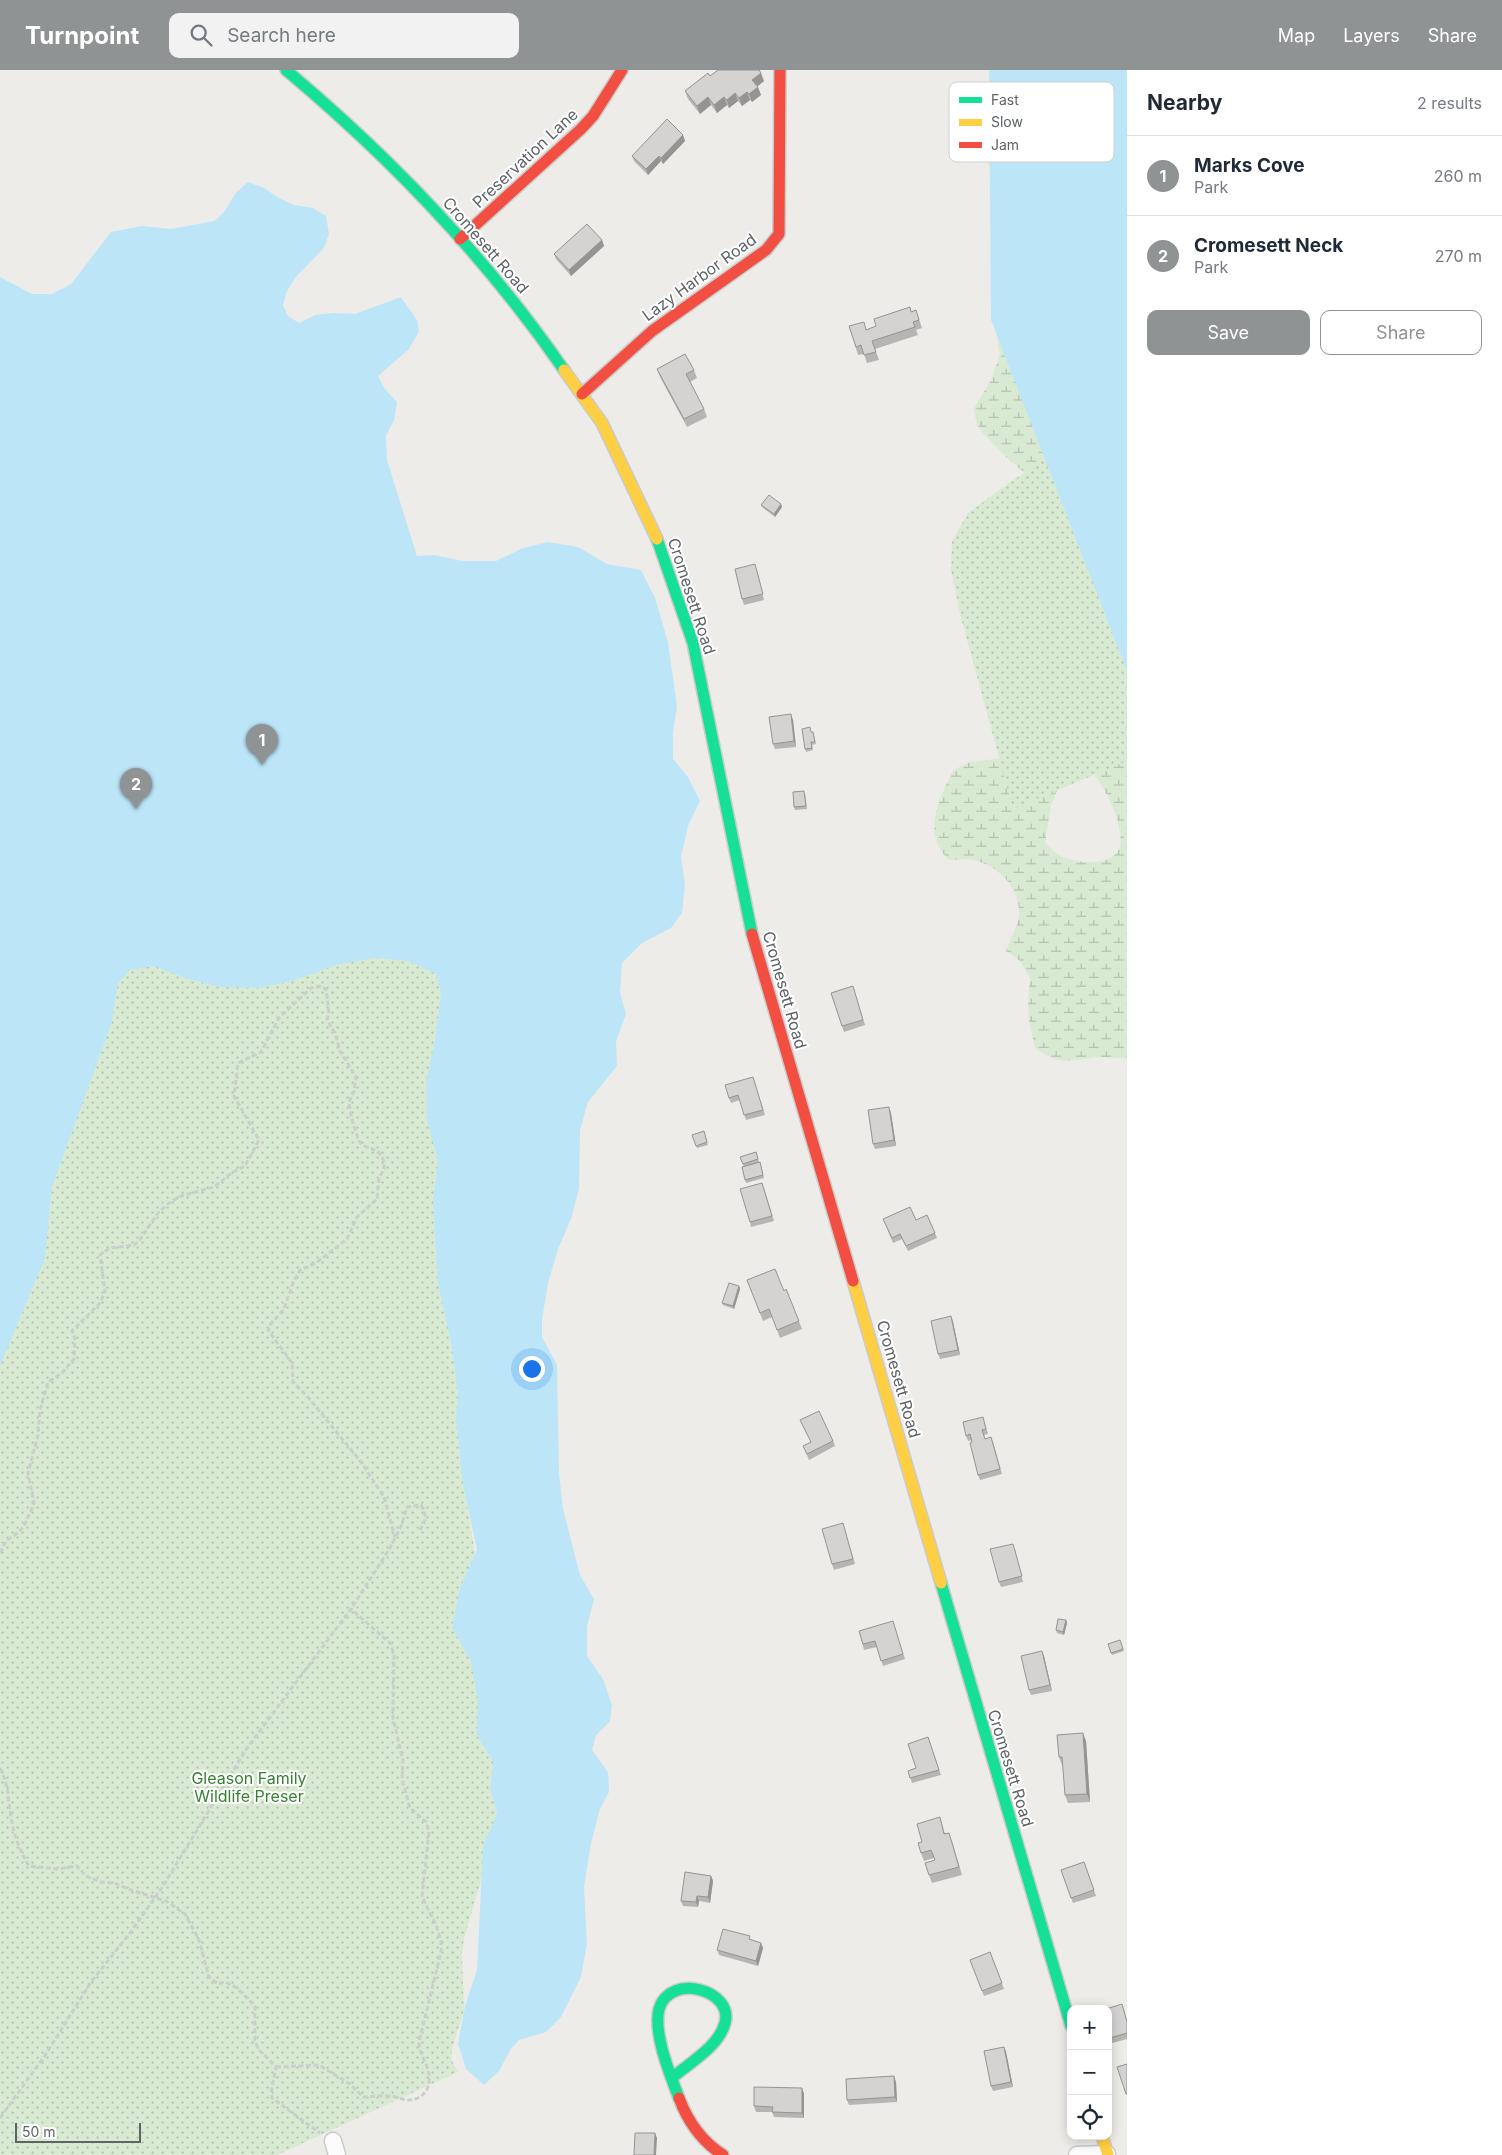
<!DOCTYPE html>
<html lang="en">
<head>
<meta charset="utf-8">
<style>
  :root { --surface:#fff; --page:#f2f2f3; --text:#1f2937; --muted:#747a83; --line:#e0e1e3; --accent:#909394 }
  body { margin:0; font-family:Inter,sans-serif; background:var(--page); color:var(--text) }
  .controls { position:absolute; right:15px; bottom:15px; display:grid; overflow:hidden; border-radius:10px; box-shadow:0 2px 12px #0003 }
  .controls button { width:45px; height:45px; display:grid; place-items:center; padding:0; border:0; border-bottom:1px solid var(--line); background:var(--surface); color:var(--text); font:25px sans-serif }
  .scale { position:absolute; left:15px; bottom:12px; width:126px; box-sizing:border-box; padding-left:5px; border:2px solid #5e6367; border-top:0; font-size:14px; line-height:18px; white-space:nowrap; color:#5e6367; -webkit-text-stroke:4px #fff; paint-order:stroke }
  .you { position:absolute; left:531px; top:1298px; width:18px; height:18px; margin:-12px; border:4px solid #fff; border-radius:50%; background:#1a73e8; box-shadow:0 0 0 8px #1a73e833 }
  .badge { display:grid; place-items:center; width:32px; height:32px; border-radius:50%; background:var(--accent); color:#fff; font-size:16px; font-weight:700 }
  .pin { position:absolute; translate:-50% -41px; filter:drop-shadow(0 1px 2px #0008) }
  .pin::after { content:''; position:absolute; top:26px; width:18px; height:15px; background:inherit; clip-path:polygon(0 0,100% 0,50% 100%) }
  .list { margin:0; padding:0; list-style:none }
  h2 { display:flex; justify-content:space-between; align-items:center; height:65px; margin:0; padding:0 20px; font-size:21px }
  h2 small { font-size:16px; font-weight:400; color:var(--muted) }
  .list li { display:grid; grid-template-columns:32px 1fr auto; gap:15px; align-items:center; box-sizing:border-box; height:80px; padding:0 20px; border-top:1px solid var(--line) }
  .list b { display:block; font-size:19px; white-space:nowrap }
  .list p { margin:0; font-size:16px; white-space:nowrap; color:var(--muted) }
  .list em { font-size:16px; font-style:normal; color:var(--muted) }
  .actions { display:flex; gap:10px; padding:15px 20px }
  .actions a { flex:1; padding:11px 0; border:1px solid var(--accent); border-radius:10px; text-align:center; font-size:18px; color:var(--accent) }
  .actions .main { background:var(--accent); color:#fff }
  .icon { flex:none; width:28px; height:28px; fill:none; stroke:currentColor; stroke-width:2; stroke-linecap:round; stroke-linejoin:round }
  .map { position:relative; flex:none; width:1127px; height:2085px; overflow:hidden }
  header { display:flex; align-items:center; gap:30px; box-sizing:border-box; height:70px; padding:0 25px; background:var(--accent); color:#fff }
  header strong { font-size:24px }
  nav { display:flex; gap:28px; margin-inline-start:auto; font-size:18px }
  .search { width:350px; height:45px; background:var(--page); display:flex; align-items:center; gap:12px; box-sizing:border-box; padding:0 18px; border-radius:10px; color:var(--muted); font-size:19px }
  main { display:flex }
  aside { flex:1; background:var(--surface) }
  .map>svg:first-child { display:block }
  .wetland { fill:url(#wetland-marsh); fill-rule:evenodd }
  .park { fill:url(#park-dots) }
  .water { fill:#bce6f8 }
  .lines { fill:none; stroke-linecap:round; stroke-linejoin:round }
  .street-casing { stroke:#cacbca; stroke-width:19 }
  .fast-casing { stroke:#cacbca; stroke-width:14 }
  .slow-casing { stroke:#cacbca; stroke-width:14 }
  .jam-casing { stroke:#cacbca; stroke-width:14 }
  .path { stroke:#cacfcb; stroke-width:3; stroke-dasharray:5 2.5; stroke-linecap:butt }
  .street { stroke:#fcfcfc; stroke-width:16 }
  .fast { stroke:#16e098; stroke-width:11 }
  .slow { stroke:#ffcf43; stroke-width:11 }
  .jam { stroke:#f24e42; stroke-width:11 }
  .wall { fill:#b7b5b4 }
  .shaded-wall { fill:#959492 }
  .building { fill:#d5d3d1; stroke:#959492 }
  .labels { text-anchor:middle; stroke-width:4; stroke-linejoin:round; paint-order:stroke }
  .street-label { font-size:16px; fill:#5e6367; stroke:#fff }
  .park-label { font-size:16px; fill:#388132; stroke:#fff }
  .key { fill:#fff; stroke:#cfd0d1; stroke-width:1 }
  .key-label { font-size:14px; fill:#5e6367 }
</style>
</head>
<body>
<header>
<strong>Turnpoint</strong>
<div class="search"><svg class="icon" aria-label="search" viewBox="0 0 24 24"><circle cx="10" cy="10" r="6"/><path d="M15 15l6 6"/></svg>Search here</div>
<nav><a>Map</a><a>Layers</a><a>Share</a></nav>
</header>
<main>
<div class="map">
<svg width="1127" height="2085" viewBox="0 0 1127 2085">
  <defs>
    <pattern id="wetland-marsh" width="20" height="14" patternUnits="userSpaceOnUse" patternTransform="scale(1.25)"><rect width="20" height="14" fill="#d9ead3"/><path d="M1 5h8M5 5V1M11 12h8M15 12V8" fill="none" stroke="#b3c1af"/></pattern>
    <pattern id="park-dots" width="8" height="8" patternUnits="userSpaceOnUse" patternTransform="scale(1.25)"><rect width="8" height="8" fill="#d9ead3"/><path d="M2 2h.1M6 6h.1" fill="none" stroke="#b3c1af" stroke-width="1.8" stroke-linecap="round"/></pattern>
  </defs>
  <rect width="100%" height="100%" fill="#eeece8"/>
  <path class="wetland" d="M1008 32 1127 462V989C1118 988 1108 987 1099 987 1069 990 1062 997 1035 978L1029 951 1028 930 1030 908 1020 891 1006 881C1009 872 1019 854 1019 844 1020 818 998 794 972 790 965 789 956 790 949 790 921 763 939 730 953 700L970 692 1002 688 1035 412 1005 386 981 361 976 352 974 338 990 312 1000 285 995 255 1008 132 979 76V60L986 40ZM1087 696C1102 710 1127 757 1119 779 1109 799 1071 793 1056 783 1052 780 1049 776 1045 773L1051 736 1061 709Z"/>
  <g class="park">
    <path d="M1074 371 1127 476V691L1013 739 960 544 951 500 952 471 968 443 1010 412Z"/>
    <path d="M0 456 439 761 465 1422 475 1483 501 1703 496 1749 490 1780 464 1869 462 1883 464 1941 453 1975 451 1989 458 2002 277 2085H0Z"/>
  </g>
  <g class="water">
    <path d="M989 0H1127V601L991 250Z"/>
    <path d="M248 112 264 118 279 128 294 135 313 138 326 146 329 164 324 178 296 207 287 221 283 235 288 246 299 253 315 245 333 243 355 244 401 227 417 250 419 262 408 280 378 306 385 319 397 332 394 350 386 366 387 390 417 486 434 485 463 491H496L523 478 548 472 578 477 607 494 641 500 655 528 668 572 677 637 673 662V689L688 707 700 731 688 756 681 787 685 815 682 843 671 858 642 873 622 893 620 922 626 944 616 971 617 996 588 1032 580 1060 579 1119 571 1149 558 1179 548 1213 542 1250V1267L557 1295 559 1403 563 1439 580 1505 594 1529 587 1556V1586L603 1609 612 1635 610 1651 596 1665 592 1680 608 1702 609 1722 600 1739 591 1773 584 1817 587 1873 581 1907 561 1947 546 1962 519 1970 511 1979 499 2001 484 2015 466 1999 458 1974 465 1936 477 1900 483 1777 497 1743 490 1719 493 1692 477 1665 478 1632 471 1592 452 1557 460 1518 477 1480 463 1414 456 1350 458 1324 451 1272 438 1214 433 1132 438 1092 427 1050 426 1013 435 970 441 923 436 904 408 891 376 888 336 895 293 911 257 918 220 917 188 909 154 896 130 900 118 913 111 955 52 1117 45 1188 0 1296V207L32 224H52L71 214 111 162 142 156 171 159 214 151 224 142 235 124Z"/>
  </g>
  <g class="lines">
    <defs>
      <g id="street">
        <path d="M333 2071 337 2085"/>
        <path d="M1077 2085 1107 2084"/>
      </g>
      <g id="fast">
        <path d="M286 0C391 88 486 187 564 300"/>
        <path d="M657 469 693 573 752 864"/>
        <path d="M941 1513 1071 1956"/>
        <path d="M673 2007C691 1992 719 1976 725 1953 734 1920 670 1902 659 1939 653 1963 670 2005 679 2028"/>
      </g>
      <g id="slow">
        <path d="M564 300 602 353 657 469"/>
        <path d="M853 1211 941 1513"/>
        <path d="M1102 2066 1108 2085"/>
      </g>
      <g id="jam">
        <path d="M460 169 581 59 593 46 622 0"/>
        <path d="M582 324 652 261 766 180 779 164 780 0"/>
        <path d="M752 864 853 1211"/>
        <path d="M679 2028C688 2052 701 2071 723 2085"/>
      </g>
    </defs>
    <use href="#street" class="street-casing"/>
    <use href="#fast" class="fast-casing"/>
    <use href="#slow" class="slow-casing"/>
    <use href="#jam" class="jam-casing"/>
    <g class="path">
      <path d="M0 1483 6 1471 19 1462 25 1454 34 1433 28 1403 38 1365 40 1340 48 1312 62 1303 74 1289 75 1268 72 1261 100 1233 105 1222 100 1185 110 1178 134 1175 139 1171 158 1143 169 1133 181 1126 214 1117 233 1102 245 1096 259 1070 234 1026 238 993 261 982 279 948 311 918 319 916 326 919 329 943 327 950 335 963 340 981 356 1007 354 1021 349 1032 351 1046 358 1069 362 1075 377 1081 382 1086 384 1093V1099L379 1108 377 1129 357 1147 347 1169 316 1193 300 1200 293 1213 284 1239 270 1255 268 1260 292 1293 293 1312 308 1327 361 1392 384 1427 395 1467"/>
      <path d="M0 1698C9 1716 8 1728 11 1748 14 1765 20 1782 29 1796L57 1799 77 1796 86 1806 100 1812 114 1813 131 1820 166 1831 185 1844 199 1870 209 1907 218 1914 225 1912 237 1918 255 1936V1970L258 1979 276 1997 271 2023 272 2028 320 2063"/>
      <path d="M276 1997 319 1995 350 2014 363 2027C372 2027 382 2025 391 2026 396 2027 401 2029 406 2030 421 2031 431 2020 429 2006 428 1993 419 1985 419 1972L441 1882V1871L436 1855 422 1827 429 1762 426 1752 410 1738 402 1709 403 1691 393 1648 394 1585 391 1574 351 1539"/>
      <path d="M0 2048 46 1984 91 1912 130 1863 163 1816 247 1678 351 1539 390 1478 402 1454 407 1437 421 1435C427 1445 426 1451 420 1460"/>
    </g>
    <use href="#street" class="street"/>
    <use href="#fast" class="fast"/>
    <use href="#slow" class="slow"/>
    <use href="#jam" class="jam"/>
  </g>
  <g class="wall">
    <path d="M710 6 764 11 757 17 761 25 752 32 750 30 742 36 738 31 729 38 727 35 717 43 711 35 700 44 688 29 685 21Z"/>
    <path d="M683 65 685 71 663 94 661 91 648 105 634 91 632 86Z"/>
    <path d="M602 170 604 176 571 206 556 189 554 184Z"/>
    <path d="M916 240 922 258 916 260 918 265 875 279 879 290 867 293 864 284 858 285 849 256 867 260 876 256Z"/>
    <path d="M657 299 694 300 697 308 690 312 704 339 707 347 687 357 660 307Z"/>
    <path d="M781 434 782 437 775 447 762 437 761 435Z"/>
    <path d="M757 500 764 530 744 535 742 529Z"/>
    <path d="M793 650 796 677 775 679 773 674Z"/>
    <path d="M811 662H813L816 674 812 675 813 680 806 682 805 679Z"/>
    <path d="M805 723 807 739 795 740 794 737Z"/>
    <path d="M853 916 865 955 844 962 831 923Z"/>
    <path d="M753 1007 765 1045 746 1050 740 1030 731 1033 729 1028Z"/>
    <path d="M891 1043 896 1076 875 1079 873 1074Z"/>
    <path d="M704 1061 708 1075 697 1078 692 1065Z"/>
    <path d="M756 1082 759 1092 750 1095 760 1092 764 1108 746 1113 742 1097H744L740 1087Z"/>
    <path d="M764 1118 774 1151 751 1157 750 1152Z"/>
    <path d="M883 1149 916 1150 935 1163 937 1168 908 1181 902 1169 893 1173Z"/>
    <path d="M747 1210 784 1221 786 1219 802 1259 780 1268 772 1247 763 1251Z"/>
    <path d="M739 1216 740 1219 734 1239 723 1235 722 1233Z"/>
    <path d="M951 1246 953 1252 960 1285 940 1289 938 1284Z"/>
    <path d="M983 1347 988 1364 984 1365 985 1369 993 1372 1002 1404 980 1410 978 1405 972 1370 968 1371 966 1366Z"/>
    <path d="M800 1350 833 1371 835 1376 809 1390 803 1376 811 1372Z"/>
    <path d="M843 1453 855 1494 834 1500 832 1494Z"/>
    <path d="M1015 1479 1023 1512 1001 1517 999 1512Z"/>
    <path d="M1066 1550 1067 1553 1064 1565 1057 1563 1056 1560Z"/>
    <path d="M894 1556 905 1589 883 1596 877 1577 864 1580 859 1561Z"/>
    <path d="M1120 1570 1124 1581 1112 1585 1108 1574Z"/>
    <path d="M1044 1586 1052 1621 1031 1625 1029 1620Z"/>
    <path d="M928 1667 941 1705 912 1713 908 1701 916 1698Z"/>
    <path d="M1086 1671 1090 1732 1068 1733 1065 1725 1063 1695H1062L1059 1687Z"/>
    <path d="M940 1747 945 1764 952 1771 962 1805 932 1813 929 1805 935 1790 934 1788 924 1791 921 1783 922 1772Z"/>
    <path d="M1084 1792 1096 1826 1073 1833 1061 1800Z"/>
    <path d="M711 1806 713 1811 710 1833 699 1831 698 1837 683 1836 681 1831Z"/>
    <path d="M761 1873 763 1878 758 1896 719 1885 717 1880Z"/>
    <path d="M990 1882 1004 1919 984 1926 970 1890Z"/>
    <path d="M1124 1940 1127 1950V1969L1112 1973 1110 1968Z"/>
    <path d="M1004 1977 1006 1982 1013 2017 993 2021 991 2016Z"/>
    <path d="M894 2006 896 2012 897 2032 849 2035 847 2030Z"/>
    <path d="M802 2018 804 2024V2048L774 2047 772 2042H756L754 2036Z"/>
  </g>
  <g class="shaded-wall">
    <path d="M761 3 764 11 755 18 752 10Z"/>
    <path d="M758 17 761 25 752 32 749 24Z"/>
    <path d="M747 22 750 30 742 36 739 28Z"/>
    <path d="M735 23 738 31 729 38 727 30Z"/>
    <path d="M708 27 711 35 700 44 697 36Z"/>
    <path d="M724 27 727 35 717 43 714 35Z"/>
    <path d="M683 65 685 71 663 94 661 88Z"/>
    <path d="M659 86 661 91 648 105 646 99Z"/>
    <path d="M602 170 604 176 571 206 569 200Z"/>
    <path d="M781 434 782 437 775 447 774 444Z"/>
    <path d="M791 644 793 650 796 677 794 671Z"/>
    <path d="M889 1037 891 1043 896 1076 894 1070Z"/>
    <path d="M739 1216 740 1219 734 1239 733 1236Z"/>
    <path d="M951 1246 953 1252 960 1285 958 1280Z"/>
    <path d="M1066 1550 1067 1553 1064 1565 1063 1562Z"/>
    <path d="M1042 1581 1044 1586 1052 1621 1050 1615Z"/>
    <path d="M1083 1663 1086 1671 1090 1732 1087 1724Z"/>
    <path d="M711 1806 713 1811 710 1833 708 1827Z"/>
    <path d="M697 1826 699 1831 698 1837 696 1832Z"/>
    <path d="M761 1873 763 1878 758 1896 756 1891Z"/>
    <path d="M1004 1977 1006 1982 1013 2017 1011 2012Z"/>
    <path d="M894 2006 896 2012 897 2032 895 2027Z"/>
    <path d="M802 2018 804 2024V2048L802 2043Z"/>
    <path d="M655 2063 657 2068 656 2085H654Z"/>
  </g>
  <g class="building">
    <path d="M718 0H759L761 3 752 10 758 17 749 24 747 22 739 28 735 23 727 30 724 27 714 35 708 27 697 36 685 21 708 3 710 6Z"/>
    <path d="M667 49 683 65 661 88 659 86 646 99 632 86Z"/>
    <path d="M587 154 602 170 569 200 554 184Z"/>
    <path d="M910 237 911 242 916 240 919 250 913 252 915 257 872 271 876 282 864 285 861 275 856 277 849 256 864 252 866 260 876 256 874 249Z"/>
    <path d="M685 284 694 300 686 304 704 339 684 349 657 299Z"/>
    <path d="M769 425 781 434 774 444 761 435Z"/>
    <path d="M755 494 763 524 742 529 735 499Z"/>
    <path d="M791 644 794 671 773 674 769 647Z"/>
    <path d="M810 657 811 662H813L815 672H811L812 678 805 679 802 659Z"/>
    <path d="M804 721 806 736 794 737 793 722Z"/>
    <path d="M853 916 863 950 842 956 831 923Z"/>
    <path d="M753 1007 763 1040 744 1045 738 1025 729 1028 725 1015Z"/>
    <path d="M889 1037 894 1070 873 1074 868 1040Z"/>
    <path d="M704 1061 707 1072 696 1076 692 1065Z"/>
    <path d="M756 1082 758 1089 743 1094 740 1087Z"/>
    <path d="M760 1092 763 1105 745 1110 742 1097Z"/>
    <path d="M762 1113 772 1146 750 1152 740 1119Z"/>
    <path d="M910 1137 916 1150 927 1145 935 1163 906 1176 900 1164 892 1168 883 1149Z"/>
    <path d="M775 1199 784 1221 786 1219 799 1251 777 1260 769 1239 760 1243 747 1210Z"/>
    <path d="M729 1213 739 1216 733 1236 722 1233Z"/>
    <path d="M951 1246 958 1280 938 1284 931 1251Z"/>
    <path d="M819 1341 833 1371 807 1384 803 1376 811 1372 800 1350Z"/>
    <path d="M983 1347 986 1359 982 1360 985 1369 991 1367 1000 1399 978 1405 970 1373 972 1372 970 1364 966 1366 963 1352Z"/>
    <path d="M843 1453 853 1489 832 1494 822 1459Z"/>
    <path d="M1013 1474 1022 1506 999 1512 990 1479Z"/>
    <path d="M1058 1549 1066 1550 1063 1562 1056 1560Z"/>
    <path d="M893 1551 903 1584 881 1591 875 1571 863 1574 859 1561Z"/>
    <path d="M1120 1570 1123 1579 1111 1583 1108 1574Z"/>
    <path d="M1042 1581 1050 1615 1029 1620 1021 1586Z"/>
    <path d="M1083 1663 1087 1724 1065 1725 1062 1687H1059L1057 1665Z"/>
    <path d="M928 1667 939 1700 910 1708 908 1701 916 1698 908 1674Z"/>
    <path d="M940 1747 944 1764 949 1763 959 1797 929 1805 925 1793 935 1790 931 1780 921 1783 918 1773 922 1772 917 1754Z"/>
    <path d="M1084 1792 1094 1820 1071 1828 1061 1800Z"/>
    <path d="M685 1802 711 1806 708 1827 697 1826 696 1832 681 1831Z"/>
    <path d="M723 1859 750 1866 749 1869 761 1873 756 1891 717 1880Z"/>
    <path d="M990 1882 1002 1913 982 1921 970 1890Z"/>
    <path d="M1122 1934 1127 1952V1963L1110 1968 1108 1960V1939H1106Z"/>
    <path d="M1004 1977 1011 2012 991 2016 984 1981Z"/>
    <path d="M1127 1994V2024H1126L1117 1997Z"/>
    <path d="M894 2006 895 2027 847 2030 846 2009Z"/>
    <path d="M754 2017 802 2018V2043L772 2042 773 2037 754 2036Z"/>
    <path d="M635 2063H655L654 2085H634Z"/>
  </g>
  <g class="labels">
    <g class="street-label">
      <text transform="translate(525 88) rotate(-43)" y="6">Preservation Lane</text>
      <text transform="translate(486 175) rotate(49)" y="6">Cromesett Road</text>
      <text transform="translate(699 207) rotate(-36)" y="6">Lazy Harbor Road</text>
      <text transform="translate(692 526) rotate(72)" y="6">Cromesett Road</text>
      <text transform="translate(785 920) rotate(74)" y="6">Cromesett Road</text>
      <text transform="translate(899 1309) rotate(74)" y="6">Cromesett Road</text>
      <text transform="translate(1011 1698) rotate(73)" y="6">Cromesett Road</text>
    </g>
    <g class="park-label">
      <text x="249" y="1714">Gleason Family<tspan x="249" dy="18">Wildlife Preser</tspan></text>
    </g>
  </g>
  <rect x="949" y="12" width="165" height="80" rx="8" class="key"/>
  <rect x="959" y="27" width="23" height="6" fill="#16e098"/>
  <rect x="959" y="49" width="23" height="7" fill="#ffcf43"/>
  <rect x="959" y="72" width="23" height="6" fill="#f24e42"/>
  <g class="key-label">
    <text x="991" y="35">Fast</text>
    <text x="991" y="57">Slow</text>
    <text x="991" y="80">Jam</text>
  </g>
</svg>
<div class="controls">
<button>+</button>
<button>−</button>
<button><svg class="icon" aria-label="locate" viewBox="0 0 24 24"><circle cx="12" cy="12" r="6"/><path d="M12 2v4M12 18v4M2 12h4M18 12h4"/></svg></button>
</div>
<div class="scale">50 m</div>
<div class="you"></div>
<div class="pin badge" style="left:262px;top:695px">1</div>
<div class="pin badge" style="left:136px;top:739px">2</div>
</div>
<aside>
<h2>Nearby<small>2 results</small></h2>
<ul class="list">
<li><span class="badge">1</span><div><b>Marks Cove</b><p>Park</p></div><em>260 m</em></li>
<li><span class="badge">2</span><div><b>Cromesett Neck</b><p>Park</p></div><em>270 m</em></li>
</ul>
<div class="actions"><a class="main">Save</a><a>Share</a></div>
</aside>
</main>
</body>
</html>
